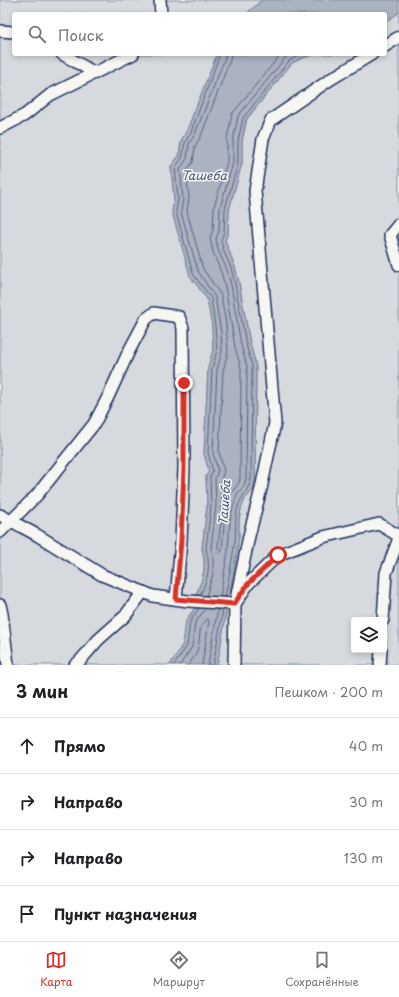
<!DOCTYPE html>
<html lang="ru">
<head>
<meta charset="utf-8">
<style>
  :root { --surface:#fff; --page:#f2f2f2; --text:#202124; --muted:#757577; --line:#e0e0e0; --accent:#d93025 }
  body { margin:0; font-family:"Playpen Sans",sans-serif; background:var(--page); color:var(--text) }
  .controls { position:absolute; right:12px; bottom:12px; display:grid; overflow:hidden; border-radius:4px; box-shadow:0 2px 6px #0003 }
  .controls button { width:36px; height:36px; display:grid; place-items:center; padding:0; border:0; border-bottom:1px solid var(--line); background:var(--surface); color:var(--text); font:20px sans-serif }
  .stop { position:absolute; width:12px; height:12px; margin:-9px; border:3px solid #d93025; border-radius:50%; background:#fff }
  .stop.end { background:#d93025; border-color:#fff; box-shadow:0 1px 4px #0008 }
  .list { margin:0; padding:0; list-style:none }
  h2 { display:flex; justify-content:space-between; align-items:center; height:52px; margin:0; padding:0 16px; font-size:17px }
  h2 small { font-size:13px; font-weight:400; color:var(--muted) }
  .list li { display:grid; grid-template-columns:26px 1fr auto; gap:12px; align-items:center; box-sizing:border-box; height:56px; padding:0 16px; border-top:1px solid var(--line) }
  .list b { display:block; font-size:15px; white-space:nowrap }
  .list em { font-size:13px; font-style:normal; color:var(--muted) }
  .icon { flex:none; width:22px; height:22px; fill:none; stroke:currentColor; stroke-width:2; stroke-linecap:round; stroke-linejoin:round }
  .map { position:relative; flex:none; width:399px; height:665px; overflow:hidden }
  .search { position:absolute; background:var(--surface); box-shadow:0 2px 6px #0003; left:12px; right:12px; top:12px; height:44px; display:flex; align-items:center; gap:10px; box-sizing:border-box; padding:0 14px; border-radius:4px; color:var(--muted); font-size:15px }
  .sheet { height:276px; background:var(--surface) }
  nav { display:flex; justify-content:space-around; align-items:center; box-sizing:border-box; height:56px; border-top:1px solid var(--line); background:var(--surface); font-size:11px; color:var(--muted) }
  nav a { display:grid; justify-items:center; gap:2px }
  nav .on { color:var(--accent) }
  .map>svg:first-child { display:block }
  .green { fill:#d6d9dd; stroke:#78849e; fill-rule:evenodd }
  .water { fill:#abb2c0; stroke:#717e99 }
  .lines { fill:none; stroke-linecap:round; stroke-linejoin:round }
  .shore { stroke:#556385; stroke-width:1 }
  .minor-casing { stroke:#1b2f5e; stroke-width:14 }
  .minor { stroke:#f6f6f2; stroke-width:11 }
  .route { stroke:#d93025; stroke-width:5 }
  .labels { text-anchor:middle; stroke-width:3; stroke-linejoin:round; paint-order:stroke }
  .water-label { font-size:12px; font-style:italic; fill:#46567b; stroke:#f6f6f2 }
</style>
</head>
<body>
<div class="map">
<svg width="399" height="665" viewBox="0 0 399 665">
  <rect width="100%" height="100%" fill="#f6f6f2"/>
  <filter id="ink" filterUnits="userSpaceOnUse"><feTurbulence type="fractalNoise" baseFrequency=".025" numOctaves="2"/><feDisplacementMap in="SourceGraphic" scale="8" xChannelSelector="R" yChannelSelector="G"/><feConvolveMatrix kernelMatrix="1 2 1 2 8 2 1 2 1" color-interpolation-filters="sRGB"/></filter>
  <g filter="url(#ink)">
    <g class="green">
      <path d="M0 0H262L246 14H14V54H217L187 130 181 141 179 156 171 166 174 199 172 212 179 235 200 289 207 299 212 326 213 350 208 368 204 454 209 471 206 476 207 506 202 549C208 570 201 583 193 601L196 607 189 615 183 644 170 665H0Z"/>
      <path d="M399 12V665H217L237 552 239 537V520L241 509 245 499 253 490 255 479 256 366 250 343 239 283 235 267 225 240 228 233 229 210 242 163V141L247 119 292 63 302 58 317 54H385V23ZM354 620H384V650H354Z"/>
    </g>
    <g class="water">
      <path d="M262 0H399V12L385 23V14H246Z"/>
      <path d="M217 54H317L302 58 292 63 246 119 242 141V163L229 210 228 233 225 240 235 267 239 283 250 343 256 366 255 480 253 490 245 499 241 509 239 520V537L237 552 217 665H170L183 644 186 621 196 607 193 601C201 583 208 570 202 549L207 506 206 476 209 471 204 454 208 368 213 350 212 326 207 299 190 276 172 212 174 199 171 166 179 156 181 141 187 130Z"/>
    </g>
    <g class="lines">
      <g class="shore">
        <path d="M231 54 230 60 201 136 195 146 193 162 186 171 189 198 187 212 203 269 221 295 226 325 228 351 223 371 219 452 224 471 221 480 222 505 221 514 223 516 225 515 231 493 239 483 240 478 241 368 235 347 225 286 221 272 213 252 210 238 213 230 214 207 227 162V139L232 114 281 54"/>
        <path d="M221 523 224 524 222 551 220 553 218 548Z"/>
        <path d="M200 595C208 579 211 567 206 549L211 506 210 477 213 471 208 453 212 369 217 350 215 326 211 298 193 274 176 212 178 199 175 168 182 158 185 143 191 132 220 54"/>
        <path d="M206 596 213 574V556L211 548 216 506 215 478 218 471 213 453 217 370 222 351 221 332 215 297 198 271 181 212 183 199 180 169 187 159 189 144 195 134 225 58V54"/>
        <path d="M220 597 228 551 230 520 233 508 237 494 244 486 246 479 247 367 241 345 231 285 227 270 218 250 216 239 219 231 220 208 233 163V141L238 116 285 58 290 54"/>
        <path d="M225 597C229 578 232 560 235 541 236 531 235 520 237 510 240 497 248 492 251 479L252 366 246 344 235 284 231 268 223 249 221 240 224 232 225 209 238 163V141L243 118 289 61 301 54"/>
        <path d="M174 665 187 646 190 622 199 608"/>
        <path d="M180 665 192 647 195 623 205 609"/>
        <path d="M188 665C192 660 196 655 198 648 201 637 197 625 208 619L209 621 202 665"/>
        <path d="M208 665 218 609"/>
        <path d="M213 665 223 610"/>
      </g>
      <defs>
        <g id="minor">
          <path d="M160 0 161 14"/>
          <path d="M0 31 14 32"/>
          <path d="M385 46 399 37"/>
          <path d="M62 54 95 73"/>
          <path d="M0 128 25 115 50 95 133 54"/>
          <path d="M399 224 390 235 399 265"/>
          <path d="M0 515 37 535 102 575 153 596 188 601 235 604 249 536 261 489 275 423 255 191 263 139 271 120 331 79 372 54"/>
          <path d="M0 532 37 495 94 424 108 397 129 351 146 319 154 313 179 317 183 328 184 468 181 541 176 599"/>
          <path d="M0 605 2 614 8 665"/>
          <path d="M383 620 386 573 399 538"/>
          <path d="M75 665 79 662 98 640 125 616 143 592"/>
          <path d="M234 665 235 604 248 584 278 555 323 537 379 524 399 536"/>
          <path d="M380 665 381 650"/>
        </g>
      </defs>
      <use href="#minor" class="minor-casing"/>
      <use href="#minor" class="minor"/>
    </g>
  </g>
  <g class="lines" filter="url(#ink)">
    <path class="route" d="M184 383V468L181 541 176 599 234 604 248 584 278 555"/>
  </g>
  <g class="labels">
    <g class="water-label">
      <text x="204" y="180">Ташеба</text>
      <text transform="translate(225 503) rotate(-86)" y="4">Ташеба</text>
    </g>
  </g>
</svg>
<div class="controls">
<button><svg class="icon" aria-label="layers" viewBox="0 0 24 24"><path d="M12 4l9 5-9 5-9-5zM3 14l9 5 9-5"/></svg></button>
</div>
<div class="stop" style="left:278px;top:555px"></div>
<div class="stop end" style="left:184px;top:383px"></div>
<div class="search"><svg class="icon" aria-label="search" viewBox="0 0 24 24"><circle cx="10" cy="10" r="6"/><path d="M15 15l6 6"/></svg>Поиск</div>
</div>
<section class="sheet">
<h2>3 мин<small>Пешком · 200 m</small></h2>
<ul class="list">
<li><svg class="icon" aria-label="ahead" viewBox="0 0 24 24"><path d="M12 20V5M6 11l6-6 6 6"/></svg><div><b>Прямо</b></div><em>40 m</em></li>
<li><svg class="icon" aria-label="right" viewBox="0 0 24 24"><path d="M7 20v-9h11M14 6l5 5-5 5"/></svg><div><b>Направо</b></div><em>30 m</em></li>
<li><svg class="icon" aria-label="right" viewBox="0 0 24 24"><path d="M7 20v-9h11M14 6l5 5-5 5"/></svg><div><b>Направо</b></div><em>130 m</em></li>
<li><svg class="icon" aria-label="arrive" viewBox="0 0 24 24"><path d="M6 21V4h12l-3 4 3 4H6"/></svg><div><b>Пункт назначения</b></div></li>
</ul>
</section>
<nav>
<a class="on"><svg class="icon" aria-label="map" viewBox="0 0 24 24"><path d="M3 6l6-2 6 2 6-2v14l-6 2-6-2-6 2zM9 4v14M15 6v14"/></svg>Карта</a>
<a><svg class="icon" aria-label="directions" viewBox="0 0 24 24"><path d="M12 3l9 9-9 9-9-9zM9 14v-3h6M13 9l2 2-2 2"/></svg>Маршрут</a>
<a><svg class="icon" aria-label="saved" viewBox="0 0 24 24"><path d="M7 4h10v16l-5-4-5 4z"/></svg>Сохранённые</a>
</nav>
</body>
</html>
